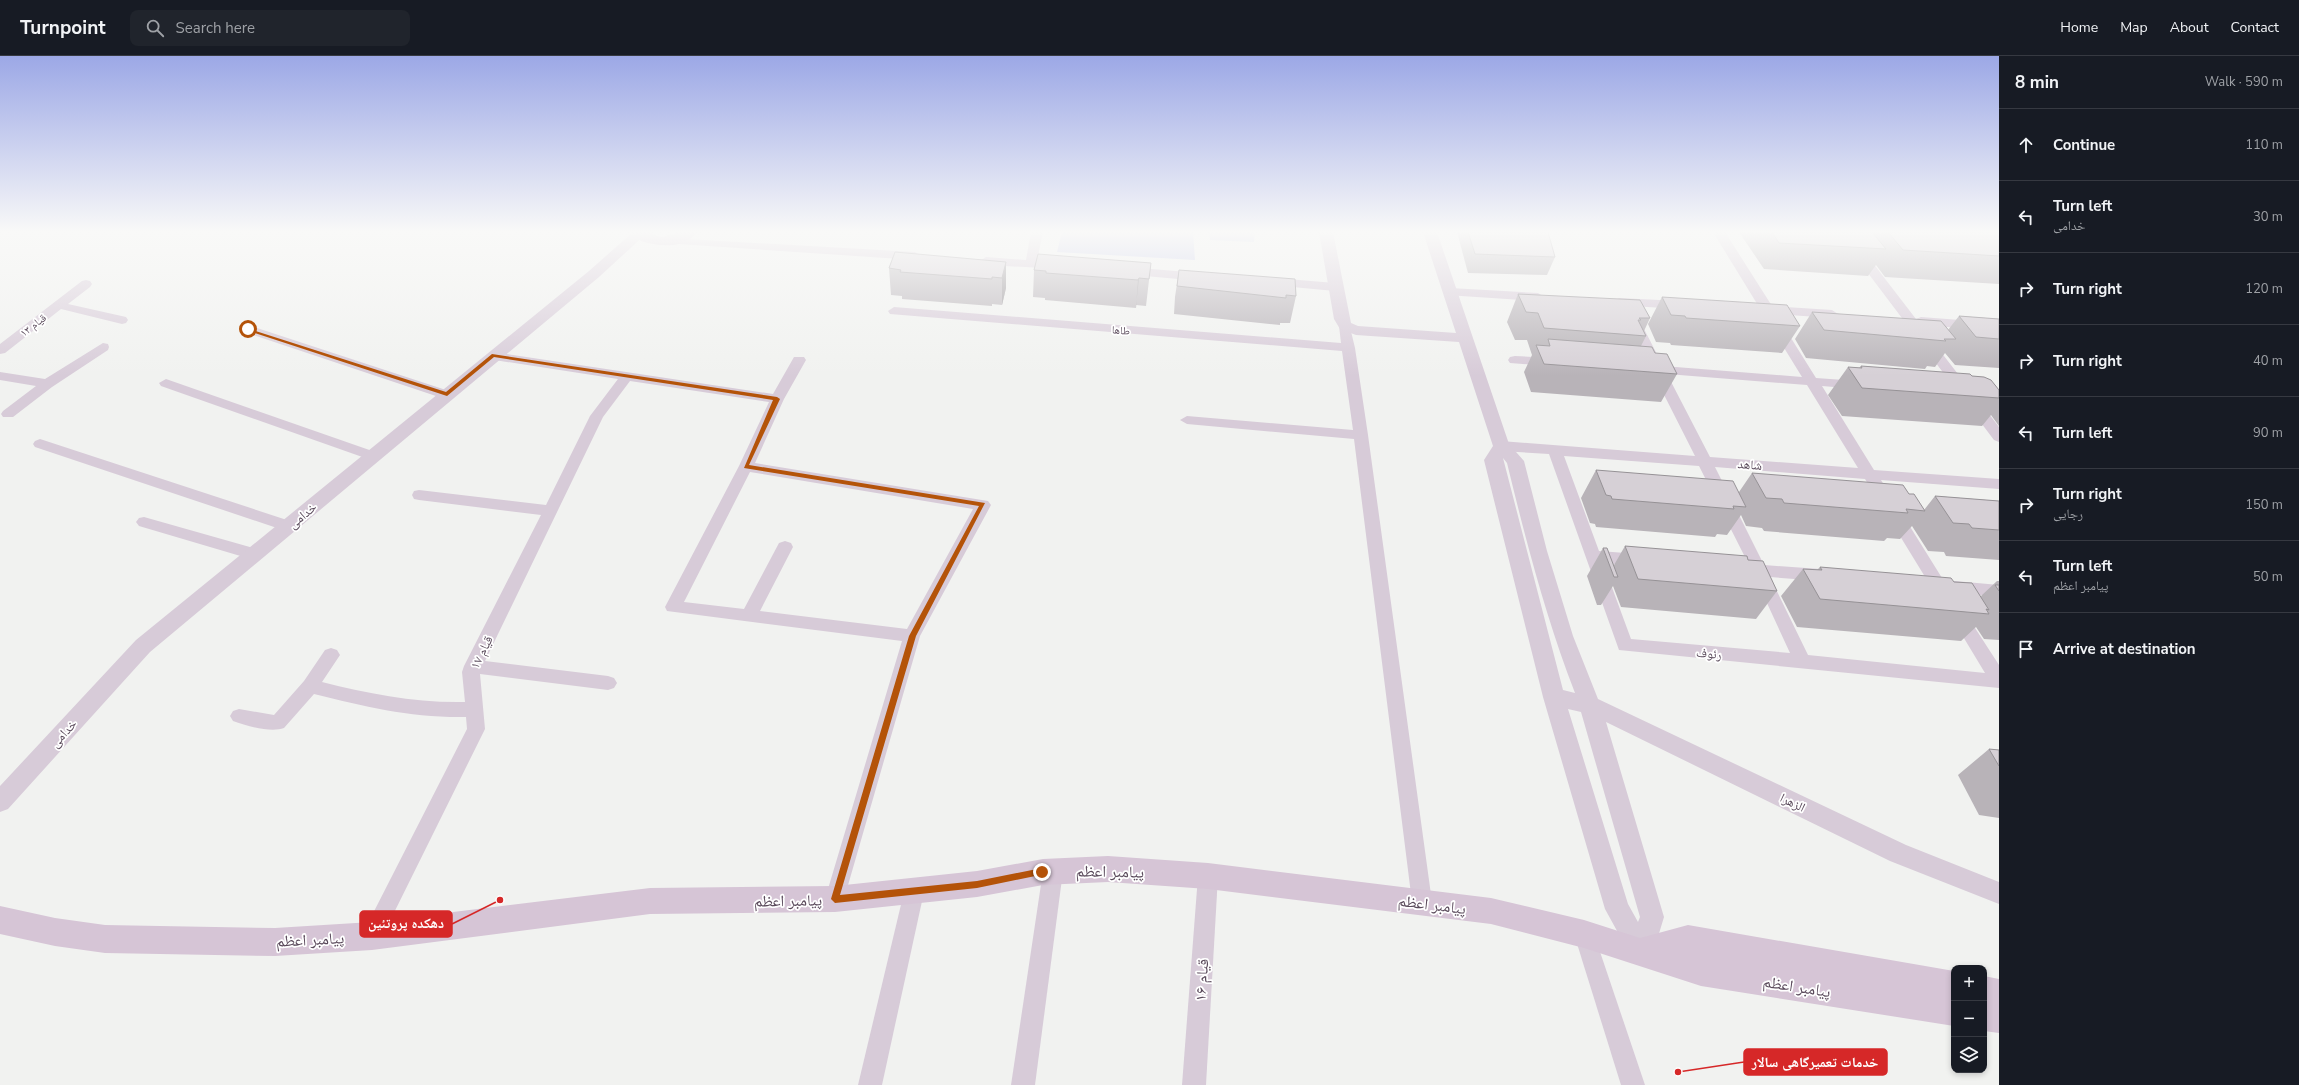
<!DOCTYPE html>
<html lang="en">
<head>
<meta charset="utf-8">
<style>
  :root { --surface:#171b24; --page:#20242c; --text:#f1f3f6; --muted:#9ea1a6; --line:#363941 }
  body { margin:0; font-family:"Nunito Sans","Noto Naskh Arabic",sans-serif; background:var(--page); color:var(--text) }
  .controls { position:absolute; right:12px; bottom:12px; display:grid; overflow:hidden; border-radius:8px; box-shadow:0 2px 6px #0003 }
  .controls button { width:36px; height:36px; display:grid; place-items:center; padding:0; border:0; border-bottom:1px solid var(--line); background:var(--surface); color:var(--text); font:20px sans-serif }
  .stop { position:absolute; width:12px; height:12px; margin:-9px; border:3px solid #b45309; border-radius:50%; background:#fff }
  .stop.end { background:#b45309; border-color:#fff; box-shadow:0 1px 4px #0008 }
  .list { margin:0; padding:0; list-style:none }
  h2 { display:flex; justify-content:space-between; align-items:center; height:52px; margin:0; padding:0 16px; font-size:17px }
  h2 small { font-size:13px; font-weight:400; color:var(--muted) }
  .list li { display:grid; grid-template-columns:26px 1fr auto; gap:12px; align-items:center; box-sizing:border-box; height:72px; padding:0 16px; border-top:1px solid var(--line) }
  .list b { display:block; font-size:15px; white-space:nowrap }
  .list p { margin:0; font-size:13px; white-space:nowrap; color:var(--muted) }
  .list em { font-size:13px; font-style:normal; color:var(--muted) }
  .icon { flex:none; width:22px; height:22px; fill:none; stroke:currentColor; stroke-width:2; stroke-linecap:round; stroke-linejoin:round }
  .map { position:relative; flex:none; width:1999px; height:1029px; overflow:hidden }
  header { display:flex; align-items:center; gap:24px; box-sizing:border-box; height:56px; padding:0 20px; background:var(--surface); border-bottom:1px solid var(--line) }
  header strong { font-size:19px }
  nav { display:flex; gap:22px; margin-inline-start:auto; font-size:14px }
  .search { width:280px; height:36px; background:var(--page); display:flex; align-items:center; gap:10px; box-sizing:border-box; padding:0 14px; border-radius:8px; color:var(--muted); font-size:15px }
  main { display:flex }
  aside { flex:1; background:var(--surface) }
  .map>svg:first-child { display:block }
  .green { fill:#c4c9ea }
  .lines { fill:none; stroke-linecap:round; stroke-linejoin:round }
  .minor { fill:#d7cbd8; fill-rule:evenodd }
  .tertiary { fill:#d7cbd8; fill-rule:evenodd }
  .secondary { fill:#d6c5d6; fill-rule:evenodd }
  .wall { fill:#b8b3b8 }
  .shaded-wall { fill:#969296 }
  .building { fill:#d6d0d6; stroke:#969296 }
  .route { fill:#b45309 }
  .labels { text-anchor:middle; stroke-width:3.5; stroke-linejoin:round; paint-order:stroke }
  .far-street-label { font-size:11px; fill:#5a4a5b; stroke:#fff }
  .street-label { font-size:13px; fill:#5a4a5b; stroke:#fff }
  .near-street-label { font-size:16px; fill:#5a4a5b; stroke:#fff }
  .leader { fill:none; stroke:#d62828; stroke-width:1.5 }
  .callout-dot { fill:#d62828; stroke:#fff; stroke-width:1.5 }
  .callout { fill:#d62828; stroke:#d62828; stroke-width:1.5 }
  .callout-label { font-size:14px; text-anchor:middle; font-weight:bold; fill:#fff }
</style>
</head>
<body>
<header>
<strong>Turnpoint</strong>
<div class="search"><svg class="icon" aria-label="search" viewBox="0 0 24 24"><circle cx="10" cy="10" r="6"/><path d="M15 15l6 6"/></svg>Search here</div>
<nav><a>Home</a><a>Map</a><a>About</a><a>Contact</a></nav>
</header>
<main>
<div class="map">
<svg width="1999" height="1029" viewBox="0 0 1999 1029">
  <rect width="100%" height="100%" fill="#f1f2f0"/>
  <g class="green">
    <path d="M1062 176H1193L1195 204 1057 196Z"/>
    <path d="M1209 176H1255L1254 186 1210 184Z"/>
  </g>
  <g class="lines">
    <g class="minor">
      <path d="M1031 176H1043L1037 205 1060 207 1062 210 1060 213 986 209 980 205 986 201 1026 204Z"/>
      <path d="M1713 176H1725L1772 250 1832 254 1838 258 1832 262 1776 258 1816 322 1858 325 1865 329 1858 333 1822 330 1874 414 1999 423V433L1881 424 1947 530 1949 527 1955 525 1999 529V541L1951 536 1952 538 1950 542 1944 544 1938 542 1865 423 1715 411 1764 509 1820 513 1826 515 1828 519 1826 523 1820 525 1770 521 1808 599 1985 617 1950 559 1952 555 1958 553 1964 555 1999 609V632L1619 594 1549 398 1501 395 1496 393 1494 390 1496 387 1501 385 1695 400 1653 317 1647 313 1650 310 1628 265 1634 261 1640 265 1663 310 1802 321ZM1667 318 1807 329 1858 412 1710 401ZM1564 400 1699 410 1748 507 1740 509 1738 513 1740 517 1754 519 1790 597 1631 583 1603 507 1639 510 1645 508 1647 504 1645 500 1639 498 1599 495Z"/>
      <path d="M1837 176H1849L1916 263 1921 261 1999 267V275L1920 269 1999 371V386L1994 384Z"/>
      <path d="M668 182 915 196 921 200 915 204 664 187 662 185Z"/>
      <path d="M1127 211 1200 217 1206 221 1200 225 1123 218 1121 215Z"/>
      <path d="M1275 222 1335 227 1341 231 1335 235 1271 229 1269 226 1271 223Z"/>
      <path d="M86 224 90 225 92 228 90 231 68 248 126 261 128 264 126 267 122 268 61 253 5 297 0 298V288L82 225Z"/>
      <path d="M1450 232 1538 237 1544 241 1538 245 1446 239 1444 236Z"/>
      <path d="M1619 242 1680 245 1686 249 1680 253 1615 249 1613 246Z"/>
      <path d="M894 251 1341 287 1339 270 1345 266 1349 267 1355 292 1368 379 1432 846 1429 853 1422 856 1415 853 1412 846 1354 383 1187 368 1180 364 1187 360 1353 374 1342 295 890 258 888 255Z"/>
      <path d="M248 269 452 336 454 339 452 342H442L244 276 242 273 244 270Z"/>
      <path d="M103 287 108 288 109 291 108 294 52 331 13 361H3L1 358 3 355 36 330 0 324V316L45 323Z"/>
      <path d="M493 296 773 338 794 301H804L806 304 784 343 755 407 988 445 991 449 920 580 842 850 835 853 828 850 825 843 902 585 667 555 665 551 739 410 769 346 630 325 603 361 485 605 608 620 614 622 617 627 614 632 608 634 480 618 485 673 379 887 372 890 365 887 361 880 365 873 467 673 466 661C412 662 366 651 314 638L284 672C271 677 247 670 233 665L230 660 233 655 239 653 274 659 304 625 325 594 331 592 337 594 340 599 322 626C370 638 415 647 465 646L462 616 464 610 541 459 419 444 414 443 412 439 414 435 419 434 546 449 590 360 618 323 488 303 486 300ZM750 416 973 453 907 573 760 555 793 491 791 487 785 485 779 487 744 553 684 546Z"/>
      <path d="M1515 300 1551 302 1558 306 1551 310 1510 307 1508 304 1510 301Z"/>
      <path d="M166 323 378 397 380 400 378 403H368L161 330 159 327Z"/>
      <path d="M40 383 293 466 296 470 293 474H283L35 391 33 388 35 385Z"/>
      <path d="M144 461 260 494 262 498 260 502 254 504 139 470 136 466 139 462Z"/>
      <path d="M1053 806 1060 808 1063 815 1035 1029H1011L1043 815 1046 808Z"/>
      <path d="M1208 811 1215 813 1218 820 1206 1029H1182L1198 820 1201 813Z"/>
      <path d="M914 826 921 829 924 836 882 1029H858L904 836 907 829Z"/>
      <path d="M1584 868 1591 871 1594 878 1645 1029H1621L1574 878 1577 871Z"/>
    </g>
    <g class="tertiary">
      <path d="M633 176H648L599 221 150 596 8 753 0 756V730L136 584 589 215Z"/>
      <path d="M1319 176H1333L1351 267 1358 270 1456 277 1423 176H1437L1509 388 1524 405 1547 495 1573 580 1598 643 1906 789 1999 826V848L1890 805 1606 666 1664 861 1651 904 1642 907 1633 904 1605 853 1543 641 1484 404 1493 390 1459 286 1356 279 1340 273 1334 263ZM1503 402 1507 407C1526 485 1546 562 1575 637L1563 634ZM1568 653 1581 656 1640 861 1638 866 1628 848Z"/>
    </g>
    <g class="secondary">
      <path d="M635 176H651L653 179 663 181 679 176H697C685 193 659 191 641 185Z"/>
      <path d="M1108 800 1208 807 1491 842 1584 864 1640 882 1688 869 1954 915V970L1701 930 1584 892 1491 868 1208 833 1108 826 1043 829 977 841 835 856 650 858 372 894 275 900 105 897 55 890 0 878V850L55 862 105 869 275 872 372 866 650 832 835 830 977 815 1043 803Z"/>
      <path d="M1984 920 1999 923V977L1984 975Z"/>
    </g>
  </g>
  <g class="wall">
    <path d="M1457 176H1548L1555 201 1547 219 1468 217Z"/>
    <path d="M1739 176H1999V228L1885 221 1876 209 1868 220 1764 213Z"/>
    <path d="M1006 206V232L1002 249 992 248V250L902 243V240L891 239 889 212Z"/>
    <path d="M1151 207 1146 250 1136 249V252L1045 244V242L1033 241 1034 214Z"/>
    <path d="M1179 214 1296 240 1290 267H1280V269L1174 258 1175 241Z"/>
    <path d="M1518 238 1650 262 1644 275 1646 280 1641 290 1655 297 1677 318 1661 346 1531 336 1524 316 1532 299 1527 284H1515L1507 266Z"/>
    <path d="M1662 241 1800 270 1782 297 1671 289 1670 287 1656 286 1648 268Z"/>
    <path d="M1812 256 1948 274 1959 260 1999 263V312L1955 309 1945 297 1935 311 1927 310 1925 313 1806 302 1795 283Z"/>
    <path d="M1861 310 1972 320 1999 334V370L1991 359 1982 370 1842 360 1828 339 1848 311 1859 312Z"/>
    <path d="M1596 414 1739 436 1752 417 1909 438 1924 454 1935 440 1999 445V504L1946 500 1944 496 1928 495 1912 470 1900 483 1887 482 1884 485 1764 475 1762 472 1746 470 1741 459 1727 479 1717 478 1715 481 1596 471 1595 468 1590 467 1581 442Z"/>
    <path d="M1625 490 1748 504 1777 535 1756 563 1621 551 1613 530 1601 549H1597L1587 520 1603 492 1614 509Z"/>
    <path d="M1820 511 1954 526 1981 540 1997 525H1999V584L1984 583 1976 571 1961 585 1797 571 1781 540 1803 513 1817 514Z"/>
    <path d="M1989 693 1999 694V762L1979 759 1958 719Z"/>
  </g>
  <g class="shaded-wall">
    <path d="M1006 206V232L1002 249V222Z"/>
    <path d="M1139 222 1136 249V252L1138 224Z"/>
  </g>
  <g class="building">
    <path d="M1468 176H1548L1555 201 1475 198Z"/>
    <path d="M1772 176H1872L1886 193 1779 187Z"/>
    <path d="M1888 176H1999V200L1903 194Z"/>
    <path d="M895 196 1006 206 1002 222 992 221V223L900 216 901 214 889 212Z"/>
    <path d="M1038 198 1151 207 1149 223 1139 222 1138 224 1046 217V215L1034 214Z"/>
    <path d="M1179 214 1295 223 1296 240 1286 239V242L1177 230Z"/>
    <path d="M1518 238 1640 244 1650 262H1639L1641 264H1638L1646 280 1544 272 1538 257 1526 256Z"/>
    <path d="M1662 241 1787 249 1800 270 1686 262 1685 260 1671 259Z"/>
    <path d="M1812 256 1941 265 1956 283H1944L1946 285 1824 274Z"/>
    <path d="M1959 260 1999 263V283L1976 281Z"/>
    <path d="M1548 283 1652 291 1655 297 1667 298 1677 318 1544 308 1536 289 1550 290Z"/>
    <path d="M1861 310 1970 318 1972 320 1984 321 1991 324 1999 334V342L1862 332 1848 311 1862 312Z"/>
    <path d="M1596 414 1733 425 1746 451 1733 450 1734 453 1612 443 1611 440 1606 439Z"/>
    <path d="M1752 417 1903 429 1909 438H1914L1925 455 1906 453 1908 457 1784 447 1782 443 1766 442Z"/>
    <path d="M1935 440 1999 445V474L1972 472 1969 468 1953 467Z"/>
    <path d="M1625 490 1747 500 1748 504 1763 505 1777 535 1638 523Z"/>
    <path d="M1603 492H1607L1618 521H1614Z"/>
    <path d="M1820 511 1951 522 1954 526 1972 527 1989 554 1986 553 1989 558 1820 543 1803 513 1822 514Z"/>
    <path d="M1995 529H1999V535Z"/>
    <path d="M1989 693 1999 694V710Z"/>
  </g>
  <linearGradient id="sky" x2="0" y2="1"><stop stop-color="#9ca8e6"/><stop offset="0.55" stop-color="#f9f9f8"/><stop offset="1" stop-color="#f9f9f8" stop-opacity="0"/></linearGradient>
  <rect width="1999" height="320" fill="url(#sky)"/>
  <path class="route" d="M246 272 446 336 492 298 777 341 780 343 749 409 985 447 916 580 840 839 977 825 1042 812 1045 813V818L977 832 835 847 831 843 909 580 979 450 744 412 773 344 494 301 447 340 246 274Z"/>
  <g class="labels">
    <g class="far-street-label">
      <text transform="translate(33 269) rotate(-38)" y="4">قیام ۱۳</text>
      <text transform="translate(1121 274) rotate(5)" y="4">طاها</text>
    </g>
    <g class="street-label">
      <text transform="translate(1750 408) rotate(5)" y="5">شاهد</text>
      <text transform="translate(302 459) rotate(-40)" y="5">خدامی</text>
      <text transform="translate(481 596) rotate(-64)" y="5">قیام ۱۷</text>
      <text transform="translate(1709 597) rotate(5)" y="5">رئوف</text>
      <text transform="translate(63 677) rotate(-48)" y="5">خدامی</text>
      <text transform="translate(1793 746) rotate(26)" y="5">الزهرا</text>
    </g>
    <g class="near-street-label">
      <text transform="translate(1110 815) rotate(1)" y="6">پیامبر اعظم</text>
      <text transform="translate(788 844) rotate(-1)" y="6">پیامبر اعظم</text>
      <text transform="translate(1432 848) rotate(7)" y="6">پیامبر اعظم</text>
      <text transform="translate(310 883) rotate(-3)" y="6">پیامبر اعظم</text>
      <text transform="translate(1201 924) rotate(-86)" y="6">قیام ۱۶</text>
      <text transform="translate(1797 930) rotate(9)" y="6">پیامبر اعظم</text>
    </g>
  </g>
  <path class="leader" d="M500 844L452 868M1678 1016L1744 1006"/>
  <g class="callout-dot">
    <circle cx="500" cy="844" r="4"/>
    <circle cx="1678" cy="1016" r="4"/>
  </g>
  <g class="callout">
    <rect x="360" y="855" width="92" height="26" rx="4"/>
    <rect x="1744" y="993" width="143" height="26" rx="4"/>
  </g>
  <g class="callout-label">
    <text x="406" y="872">دهکده پروتئین</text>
    <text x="1815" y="1011">خدمات تعمیرگاهی سالار</text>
  </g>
</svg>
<div class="controls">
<button>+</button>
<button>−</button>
<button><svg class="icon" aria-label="layers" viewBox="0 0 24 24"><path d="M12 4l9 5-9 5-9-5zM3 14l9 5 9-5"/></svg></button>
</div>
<div class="stop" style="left:248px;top:273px"></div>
<div class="stop end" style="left:1042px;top:816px"></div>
</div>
<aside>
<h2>8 min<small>Walk · 590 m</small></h2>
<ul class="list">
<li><svg class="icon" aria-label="ahead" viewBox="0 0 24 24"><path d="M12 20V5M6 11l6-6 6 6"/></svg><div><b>Continue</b></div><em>110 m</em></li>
<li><svg class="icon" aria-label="left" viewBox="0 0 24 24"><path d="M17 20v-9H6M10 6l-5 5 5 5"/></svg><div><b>Turn left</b><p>خدامی</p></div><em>30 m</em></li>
<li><svg class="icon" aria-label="right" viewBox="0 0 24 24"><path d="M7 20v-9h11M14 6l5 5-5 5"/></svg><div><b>Turn right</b></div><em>120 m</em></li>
<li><svg class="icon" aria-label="right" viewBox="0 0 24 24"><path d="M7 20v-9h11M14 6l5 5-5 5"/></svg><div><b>Turn right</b></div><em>40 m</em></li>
<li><svg class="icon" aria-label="left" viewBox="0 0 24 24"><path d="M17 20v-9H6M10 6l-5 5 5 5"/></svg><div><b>Turn left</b></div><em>90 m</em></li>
<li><svg class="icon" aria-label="right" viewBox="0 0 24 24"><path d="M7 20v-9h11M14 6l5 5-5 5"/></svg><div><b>Turn right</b><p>رجایی</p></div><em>150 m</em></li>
<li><svg class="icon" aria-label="left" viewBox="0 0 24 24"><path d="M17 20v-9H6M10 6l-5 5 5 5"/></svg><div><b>Turn left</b><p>پیامبر اعظم</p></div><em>50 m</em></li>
<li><svg class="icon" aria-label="arrive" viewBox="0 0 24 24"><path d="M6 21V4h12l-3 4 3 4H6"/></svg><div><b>Arrive at destination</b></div></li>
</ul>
</aside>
</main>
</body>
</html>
